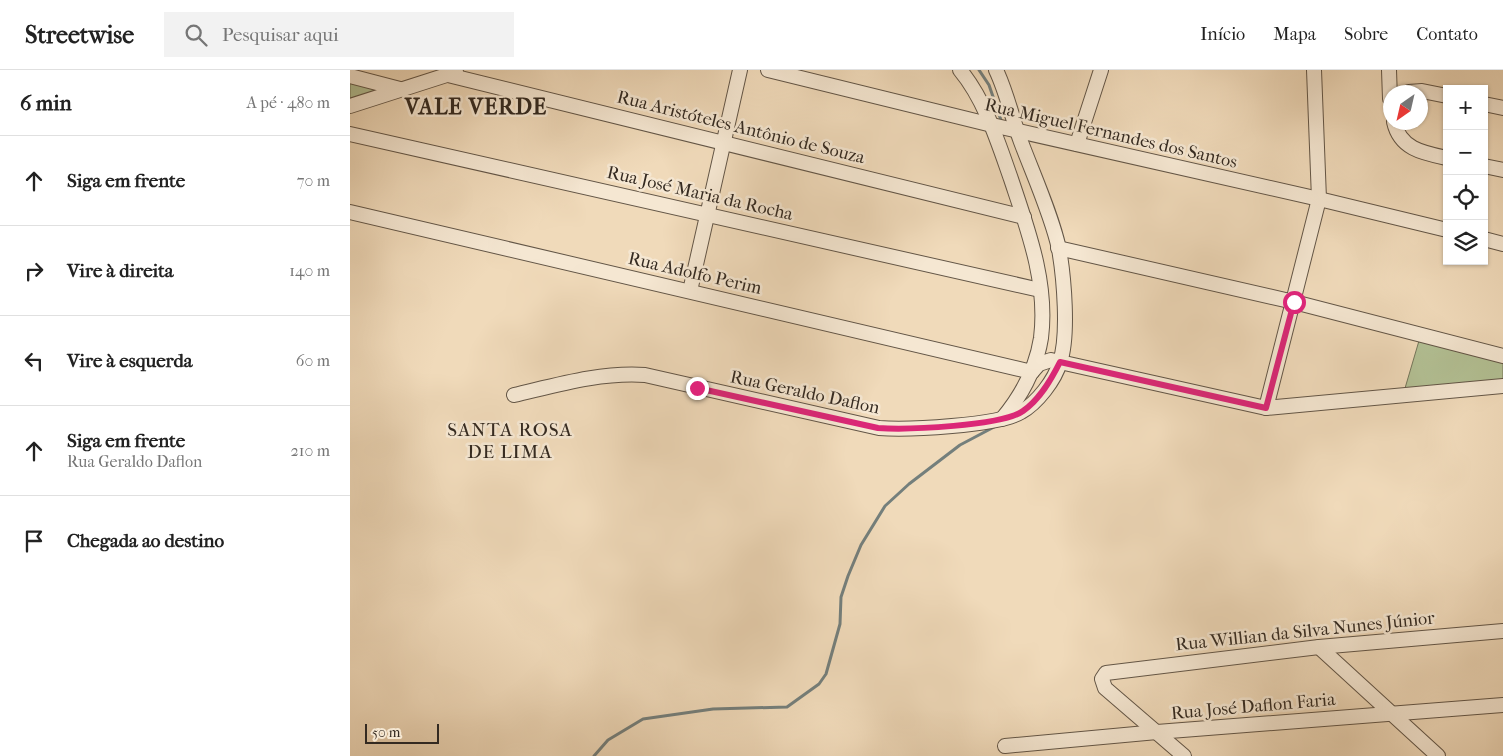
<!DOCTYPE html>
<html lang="pt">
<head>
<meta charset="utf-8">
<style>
  :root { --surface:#fff; --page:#f2f2f2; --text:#222; --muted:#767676; --line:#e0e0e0 }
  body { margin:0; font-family:"IM FELL French Canon",serif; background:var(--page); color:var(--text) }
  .controls { position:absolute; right:15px; top:15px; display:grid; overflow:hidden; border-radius:0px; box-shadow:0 1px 4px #0004 }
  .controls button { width:45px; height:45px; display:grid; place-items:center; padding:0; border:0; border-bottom:1px solid var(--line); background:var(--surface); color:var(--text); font:25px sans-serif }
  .compass { position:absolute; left:1033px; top:15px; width:45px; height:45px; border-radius:50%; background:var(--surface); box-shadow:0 1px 4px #0004; rotate:214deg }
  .scale { position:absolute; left:15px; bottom:12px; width:74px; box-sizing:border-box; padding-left:5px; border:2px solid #342a21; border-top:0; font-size:14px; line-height:18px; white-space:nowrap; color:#342a21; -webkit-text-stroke:4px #f5e7d2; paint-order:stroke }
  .stop { position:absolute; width:15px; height:15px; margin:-11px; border:4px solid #db2777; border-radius:50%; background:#fff }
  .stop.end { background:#db2777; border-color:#fff; box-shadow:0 1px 5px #0008 }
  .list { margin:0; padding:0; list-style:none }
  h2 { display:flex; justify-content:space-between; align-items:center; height:65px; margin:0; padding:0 20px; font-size:21px }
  h2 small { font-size:16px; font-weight:400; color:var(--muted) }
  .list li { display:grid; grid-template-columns:32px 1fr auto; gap:15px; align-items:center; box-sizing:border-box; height:90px; padding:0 20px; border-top:1px solid var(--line) }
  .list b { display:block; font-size:19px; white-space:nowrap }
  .list p { margin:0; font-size:16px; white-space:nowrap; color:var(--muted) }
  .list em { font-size:16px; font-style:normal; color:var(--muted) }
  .icon { flex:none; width:28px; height:28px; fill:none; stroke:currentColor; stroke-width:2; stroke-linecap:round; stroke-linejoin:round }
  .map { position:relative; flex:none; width:1153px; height:686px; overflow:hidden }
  header { display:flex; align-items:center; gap:30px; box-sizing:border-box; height:70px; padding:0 25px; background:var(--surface); border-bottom:1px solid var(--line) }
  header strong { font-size:24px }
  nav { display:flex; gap:28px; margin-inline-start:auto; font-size:18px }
  .search { width:350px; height:45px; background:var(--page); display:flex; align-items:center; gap:12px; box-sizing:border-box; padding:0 18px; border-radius:0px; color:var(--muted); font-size:19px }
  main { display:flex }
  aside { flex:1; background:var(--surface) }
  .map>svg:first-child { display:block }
  .green { fill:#b3c195; stroke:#74765b }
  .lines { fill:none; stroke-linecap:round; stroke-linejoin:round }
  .stream { stroke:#747f7c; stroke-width:3 }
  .minor-casing { stroke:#635647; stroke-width:16 }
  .minor { stroke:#f5e7d2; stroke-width:14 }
  .route { stroke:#db2777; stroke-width:6 }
  .labels { text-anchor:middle; stroke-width:5; stroke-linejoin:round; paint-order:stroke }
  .street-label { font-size:18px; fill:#342a21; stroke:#f5e7d2 }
  .neighbourhood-label { font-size:19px; letter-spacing:1px; fill:#342a21; stroke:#f5e7d2 }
  .district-label { font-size:22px; font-weight:bold; letter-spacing:1px; fill:#342a21; stroke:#f5e7d2 }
</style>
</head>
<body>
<header>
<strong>Streetwise</strong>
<div class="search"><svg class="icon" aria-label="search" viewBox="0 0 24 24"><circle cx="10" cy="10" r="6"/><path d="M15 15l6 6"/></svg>Pesquisar aqui</div>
<nav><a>Início</a><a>Mapa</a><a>Sobre</a><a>Contato</a></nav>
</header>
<main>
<aside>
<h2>6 min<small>A pé · 480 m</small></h2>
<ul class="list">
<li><svg class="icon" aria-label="ahead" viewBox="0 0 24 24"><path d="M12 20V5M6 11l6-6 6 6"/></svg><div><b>Siga em frente</b></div><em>70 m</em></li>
<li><svg class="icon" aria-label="right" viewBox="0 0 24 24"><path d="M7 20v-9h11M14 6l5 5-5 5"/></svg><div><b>Vire à direita</b></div><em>140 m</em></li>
<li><svg class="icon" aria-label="left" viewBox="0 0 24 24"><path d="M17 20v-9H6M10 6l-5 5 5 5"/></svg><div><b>Vire à esquerda</b></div><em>60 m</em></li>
<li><svg class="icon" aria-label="ahead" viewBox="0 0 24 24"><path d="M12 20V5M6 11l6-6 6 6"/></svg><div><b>Siga em frente</b><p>Rua Geraldo Daflon</p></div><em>210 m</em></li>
<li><svg class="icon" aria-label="arrive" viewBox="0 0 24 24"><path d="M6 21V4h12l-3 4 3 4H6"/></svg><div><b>Chegada ao destino</b></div></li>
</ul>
</aside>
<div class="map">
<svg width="1153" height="686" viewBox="0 0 1153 686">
  <rect width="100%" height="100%" fill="#f0daba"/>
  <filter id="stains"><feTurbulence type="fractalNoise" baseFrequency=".004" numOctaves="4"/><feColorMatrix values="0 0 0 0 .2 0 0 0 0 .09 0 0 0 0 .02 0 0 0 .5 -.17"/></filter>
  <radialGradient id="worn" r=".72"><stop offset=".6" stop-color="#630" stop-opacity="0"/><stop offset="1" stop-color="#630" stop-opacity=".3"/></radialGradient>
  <g class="green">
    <path d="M0 12 29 19 0 31Z"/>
    <path d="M1071 264 1153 286V316L1053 325Z"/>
  </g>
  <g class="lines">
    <g class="stream">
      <path d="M629 0 639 15 652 53"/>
      <path d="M244 686 258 670 293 649 363 639 437 637 469 614 476 604 490 554 491 527 498 506 511 475 535 436 559 414 610 375 646 356"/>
    </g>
    <defs>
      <g id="minor">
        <path d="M418 0 642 55 969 129 1097 160"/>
        <path d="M610 0C635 30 648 72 661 109 678 160 698 213 691 268 686 300 672 325 652 349"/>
        <path d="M1039 0 1040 29"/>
        <path d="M98 5 674 147"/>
        <path d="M0 6 50 19"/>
        <path d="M1059 22 1072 21 1097 26"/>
        <path d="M1134 34 1153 38"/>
        <path d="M0 36 106 2"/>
        <path d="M1044 52C1050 79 1073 83 1097 88"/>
        <path d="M0 64 690 220"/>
        <path d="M727 74 751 0"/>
        <path d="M1134 96 1153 100"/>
        <path d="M0 142 682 302"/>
        <path d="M1134 169 1153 174"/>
        <path d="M708 178 944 232 1153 286"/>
        <path d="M340 221 390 0"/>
        <path d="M682 302 689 294 701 290 916 338 1153 316"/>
        <path d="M164 325C207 315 250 302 295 305L529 358C557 360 648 356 671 342 687 333 705 310 710 292 719 265 714 208 709 179 702 146 683 104 671 72 662 48 657 23 646 0"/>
        <path d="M916 338 969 129 964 0"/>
        <path d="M969 577 1088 686"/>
        <path d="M655 676 807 662 1153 635"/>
        <path d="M834 686 755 618 752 609 756 603 969 577 1153 561"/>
      </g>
    </defs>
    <use href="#minor" class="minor-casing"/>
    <use href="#minor" class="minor"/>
  </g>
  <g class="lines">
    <path class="route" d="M347 318 528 358C557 360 652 356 673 341 690 329 701 310 710 292L916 338 944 232"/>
  </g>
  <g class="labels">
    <g class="street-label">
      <text transform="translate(391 57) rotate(14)" y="6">Rua Aristóteles Antônio de Souza</text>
      <text transform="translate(761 63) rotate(13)" y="6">Rua Miguel Fernandes dos Santos</text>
      <text transform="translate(350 123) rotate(13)" y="6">Rua José Maria da Rocha</text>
      <text transform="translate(345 203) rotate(13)" y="6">Rua Adolfo Perim</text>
      <text transform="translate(455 322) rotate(12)" y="6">Rua Geraldo Daflon</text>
      <text transform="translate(955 561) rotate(-6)" y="6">Rua Willian da Silva Nunes Júnior</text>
      <text transform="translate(903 636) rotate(-5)" y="6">Rua José Daflon Faria</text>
    </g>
    <g class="neighbourhood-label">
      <text x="160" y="366">SANTA ROSA<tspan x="160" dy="22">DE LIMA</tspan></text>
    </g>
    <g class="district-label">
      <text x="126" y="44">VALE VERDE</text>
    </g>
  </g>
  <rect width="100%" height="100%" filter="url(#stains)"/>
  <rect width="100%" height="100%" fill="url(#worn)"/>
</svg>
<div class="controls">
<button>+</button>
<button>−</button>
<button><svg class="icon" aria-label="locate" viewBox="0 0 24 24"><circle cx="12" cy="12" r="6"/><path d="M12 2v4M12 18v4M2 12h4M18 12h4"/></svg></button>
<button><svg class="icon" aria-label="layers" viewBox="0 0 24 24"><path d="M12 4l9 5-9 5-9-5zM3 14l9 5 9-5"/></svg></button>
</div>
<svg class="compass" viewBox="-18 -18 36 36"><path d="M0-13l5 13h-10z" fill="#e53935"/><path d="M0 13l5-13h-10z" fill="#767676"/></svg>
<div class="scale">50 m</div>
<div class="stop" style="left:944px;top:232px"></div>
<div class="stop end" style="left:347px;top:318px"></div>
</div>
</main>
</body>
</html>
